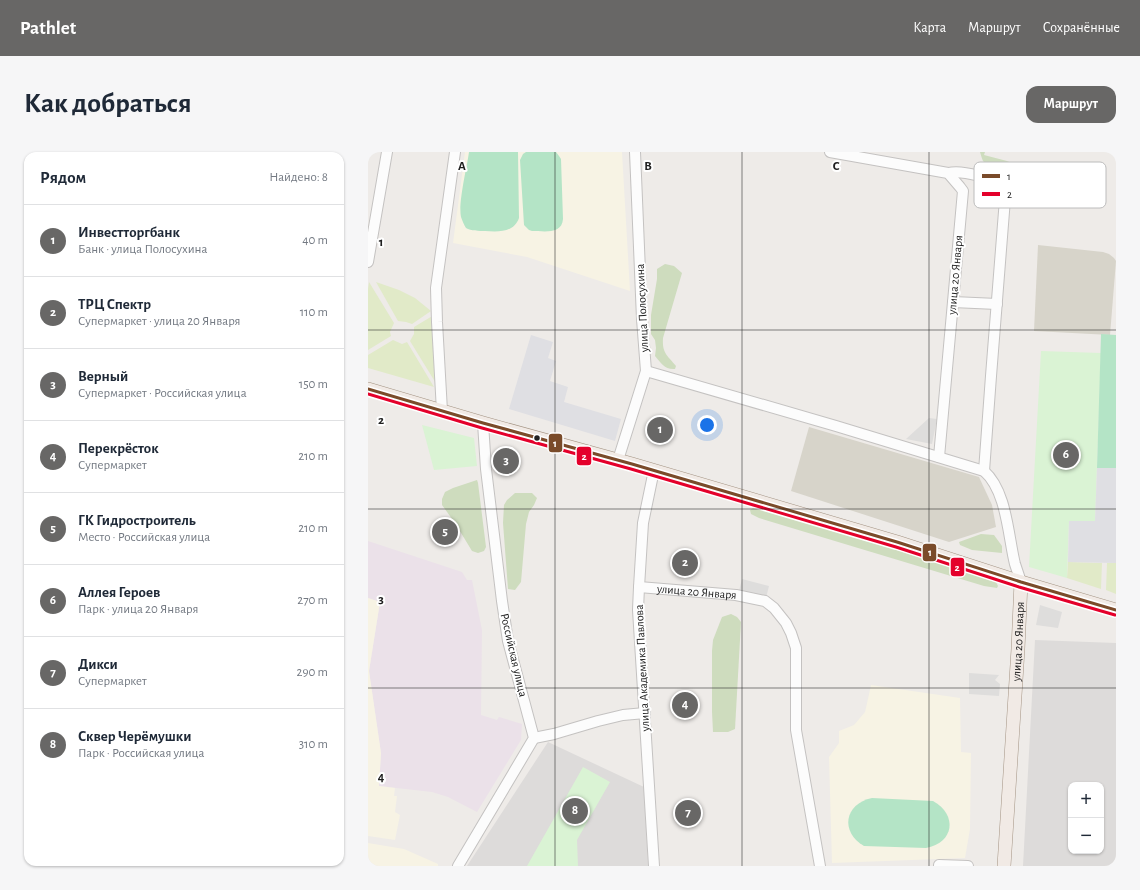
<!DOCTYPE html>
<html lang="ru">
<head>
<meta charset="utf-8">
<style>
  :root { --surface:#fff; --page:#f6f6f7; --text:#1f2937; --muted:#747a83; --line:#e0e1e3; --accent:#686766 }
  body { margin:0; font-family:"Alegreya Sans",sans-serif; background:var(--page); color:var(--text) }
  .controls { position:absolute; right:12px; bottom:12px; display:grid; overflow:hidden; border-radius:8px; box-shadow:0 1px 3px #0004 }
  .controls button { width:36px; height:36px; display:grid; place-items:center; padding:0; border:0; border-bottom:1px solid var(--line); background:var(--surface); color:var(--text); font:20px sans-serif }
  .you { position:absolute; left:339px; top:273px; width:14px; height:14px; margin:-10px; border:3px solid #fff; border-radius:50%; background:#1a73e8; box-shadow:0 0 0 6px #1a73e833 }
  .badge { display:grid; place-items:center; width:26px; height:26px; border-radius:50%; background:var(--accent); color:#fff; font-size:13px; font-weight:700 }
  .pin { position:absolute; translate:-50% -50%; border:2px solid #fff; box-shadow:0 1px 4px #0006 }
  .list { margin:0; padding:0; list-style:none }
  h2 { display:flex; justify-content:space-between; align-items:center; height:52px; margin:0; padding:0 16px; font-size:17px }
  h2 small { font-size:13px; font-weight:400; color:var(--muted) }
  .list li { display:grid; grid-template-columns:26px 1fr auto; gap:12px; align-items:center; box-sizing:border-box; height:72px; padding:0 16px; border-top:1px solid var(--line) }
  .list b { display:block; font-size:15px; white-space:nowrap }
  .list p { margin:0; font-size:13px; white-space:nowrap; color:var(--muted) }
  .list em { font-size:13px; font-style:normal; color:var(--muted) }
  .map { position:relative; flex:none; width:748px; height:714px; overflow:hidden; border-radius:12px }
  header { display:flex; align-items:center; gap:24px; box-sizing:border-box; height:56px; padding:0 20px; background:var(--accent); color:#fff }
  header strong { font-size:19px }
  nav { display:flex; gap:22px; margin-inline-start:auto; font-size:14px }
  .intro { display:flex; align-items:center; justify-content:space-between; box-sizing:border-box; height:96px; padding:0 24px }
  h1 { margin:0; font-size:28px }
  .button { padding:10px 18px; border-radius:12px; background:var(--accent); color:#fff; font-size:14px; font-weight:700 }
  main { display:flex; gap:24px; padding:0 24px }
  aside { flex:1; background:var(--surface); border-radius:12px; box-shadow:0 1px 3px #0004 }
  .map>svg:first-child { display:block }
  .residential { fill:#dddbda; fill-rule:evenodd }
  .industrial { fill:#ebe1e9 }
  .education { fill:#f7f3e4 }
  .construction { fill:#d7d4ca }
  .grass { fill:#e1eac8 }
  .forest { fill:#cedcbe }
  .park { fill:#daf3d4 }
  .pitch { fill:#b4e4c6 }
  .parking { fill:#dedddc }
  .plaza { fill:#dfdfe3 }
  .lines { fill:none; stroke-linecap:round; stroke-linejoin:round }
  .minor-casing { stroke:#c4c2c1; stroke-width:12 }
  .major-casing { stroke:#a49484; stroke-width:14 }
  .minor { stroke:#fcfcfc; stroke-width:10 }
  .major { stroke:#f1eae5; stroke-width:13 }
  .bus-1-casing { stroke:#fff; stroke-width:6 }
  .bus-2-casing { stroke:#fff; stroke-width:6 }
  .bus-1 { stroke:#7a4b2a; stroke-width:3 }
  .bus-2 { stroke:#e4002b; stroke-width:3 }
  .grid { fill:none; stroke:#202020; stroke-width:1; stroke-opacity:0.55 }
  .bus-dot { fill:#202020; stroke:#fff; stroke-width:1.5 }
  .labels { text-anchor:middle; stroke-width:4; stroke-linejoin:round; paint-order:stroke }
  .street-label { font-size:12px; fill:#202020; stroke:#fff }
  .key { fill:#fff; stroke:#bcbcbc; stroke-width:1 }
  .key-label { font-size:11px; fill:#202020 }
  .grid-label { font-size:13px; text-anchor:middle; font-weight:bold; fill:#202020; stroke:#fff; stroke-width:4; stroke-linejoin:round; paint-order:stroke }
  .line-badge { stroke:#fff; stroke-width:1.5 }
  .badge-label { font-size:11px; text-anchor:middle; font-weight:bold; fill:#fff }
</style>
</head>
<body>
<header>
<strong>Pathlet</strong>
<nav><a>Карта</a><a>Маршрут</a><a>Сохранённые</a></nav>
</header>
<div class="intro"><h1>Как добраться</h1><a class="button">Маршрут</a></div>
<main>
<aside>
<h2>Рядом<small>Найдено: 8</small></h2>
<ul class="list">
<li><span class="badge">1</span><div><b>Инвестторгбанк</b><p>Банк · улица Полосухина</p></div><em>40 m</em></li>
<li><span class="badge">2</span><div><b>ТРЦ Спектр</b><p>Супермаркет · улица 20 Января</p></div><em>110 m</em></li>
<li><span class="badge">3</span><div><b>Верный</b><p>Супермаркет · Российская улица</p></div><em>150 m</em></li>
<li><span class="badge">4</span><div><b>Перекрёсток</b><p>Супермаркет</p></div><em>210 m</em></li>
<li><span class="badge">5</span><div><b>ГК Гидростроитель</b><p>Место · Российская улица</p></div><em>210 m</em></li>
<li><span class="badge">6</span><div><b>Аллея Героев</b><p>Парк · улица 20 Января</p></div><em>270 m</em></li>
<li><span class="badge">7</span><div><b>Дикси</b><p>Супермаркет</p></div><em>290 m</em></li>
<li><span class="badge">8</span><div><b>Сквер Черёмушки</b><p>Парк · Российская улица</p></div><em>310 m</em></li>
</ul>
</aside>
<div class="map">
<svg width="748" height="714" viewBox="0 0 748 714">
  <rect width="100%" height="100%" fill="#eeebe8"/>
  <g class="residential">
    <path d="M667 488 748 491V714H655ZM703 633H733V699H703Z"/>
    <path d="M180 590 276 635 280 714H99Z"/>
  </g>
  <path class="industrial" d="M0 389 94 420 99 428H104L114 478 113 563 129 568 131 565 154 572 153 588 109 660 80 645 64 640 11 634 13 601 1 519 12 450 0 446Z"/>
  <g class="education">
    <path d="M97 0H254L262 139 159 105 85 91Z"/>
    <path d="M0 446 12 450 1 519 13 601 11 634 27 636 26 644H29L27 660 32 663 27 688 0 684Z"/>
    <path d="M503 533 592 546 593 600 603 601 602 677 597 706 464 711 461 605 471 591V579L486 573 497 560Z"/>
    <path d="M0 691 36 697 70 712V714H0Z"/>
  </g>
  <g class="construction">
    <path d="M670 93 735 100 741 102 746 106 748 109 742 183 666 179Z"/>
    <path d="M441 275 611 325 624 353 628 375 581 390 423 339Z"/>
  </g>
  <g class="grass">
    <path d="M1 130 26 171 22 180 23 184 0 198V137Z"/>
    <path d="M8 130 31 138 47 146 63 159 44 172 38 170 30 169Z"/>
    <path d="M66 163 69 233 42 189 46 182V175Z"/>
    <path d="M25 188 34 192 39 190 66 235 0 216V203Z"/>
    <path d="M700 410 734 411 733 437 699 426Z"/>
    <path d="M739 411H748V442L738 438Z"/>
  </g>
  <g class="forest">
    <path d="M612 0H617L616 3 639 9 679 27 673 34C655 31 628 24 615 9 614 7 613 3 612 0Z"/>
    <path d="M297 112 306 114 314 121 295 186C294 201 299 203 308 214L307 217C297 218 293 211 287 204L288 196 287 188 283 182V163L289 127V117Z"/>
    <path d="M109 328 110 331 118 395 116 399 110 401 104 399 87 371 74 353V347L77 340 85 336Z"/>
    <path d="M147 341H164L169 346 166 353 161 360 158 372 153 430 147 438 140 437 135 371 136 353 139 348Z"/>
    <path d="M387 355 507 391 628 430 630 434 629 436 616 434 391 366 383 362 382 358Z"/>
    <path d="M613 382 626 383 634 394V401L604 398 592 393 591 390Z"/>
    <path d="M363 462 369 465 373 470 367 577 360 580H345L344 560V499L345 488 354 465Z"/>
  </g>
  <g class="park">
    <path d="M673 199 733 201 727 370 701 369 699 426 661 415Z"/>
    <path d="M54 273 106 286 109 314 66 318Z"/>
    <path d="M215 615 242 630 209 688 210 714H159Z"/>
  </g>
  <g class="pitch">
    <path d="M101 0H150L151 66C146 81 129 80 117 79 111 79 103 79 98 76 96 73 94 68 93 65 90 51 99 15 101 0Z"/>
    <path d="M158 0H188L191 4 193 7 195 67C194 83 175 79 164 79L161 78 156 73 152 8 155 2Z"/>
    <path d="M733 182 748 183V316H729Z"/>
    <path d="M504 646 565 649C590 663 586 691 558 696L496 694C472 680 476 652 504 646Z"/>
  </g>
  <g class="parking">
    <path d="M561 266 569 267 564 292 538 287Z"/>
    <path d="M374 427 401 434 398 446 371 439Z"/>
    <path d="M672 453 694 460 690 476 668 473Z"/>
    <path d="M601 521 631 523 627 528 632 532 631 544 601 542Z"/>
  </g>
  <g class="plaza">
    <path d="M163 183 185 190 180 206 188 209 182 229 200 235 196 250 253 267 247 289 141 257Z"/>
    <path d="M729 316H748V411L700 410 701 369H727Z"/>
  </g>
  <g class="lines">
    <defs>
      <g id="minor">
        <path d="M462 0 580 21 592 35 595 39 571 305"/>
        <path d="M580 21C593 18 627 25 635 38 636 40 636 44 637 47L623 224 616 319"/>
        <path d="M0 110 19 0"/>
        <path d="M585 150 629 152"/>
        <path d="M278 219 468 274 616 319C639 339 640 384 647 412 649 418 651 424 653 430"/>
        <path d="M74 259 69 170 68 136 87 0"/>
        <path d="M250 308 278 219 274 167 267 0"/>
        <path d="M286 318 275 371 271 435 270 458 286 714"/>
        <path id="s1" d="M271 435 368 443 397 449 406 456 418 471 423 481 428 496V578L452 714"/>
        <path d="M166 586 186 582 230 569 255 563 277 561"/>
        <path d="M90 714 166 586 140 489 134 449 118 317 115 271"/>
        <path d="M571 714V713L600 714"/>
      </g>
      <g id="major">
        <path d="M0 237 115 271 264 312 529 390 653 430 748 458"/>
        <path id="s2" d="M636 714 650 497 653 430"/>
      </g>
    </defs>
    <use href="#minor" class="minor-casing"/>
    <use href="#major" class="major-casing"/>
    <use href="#minor" class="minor"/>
    <use href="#major" class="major"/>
    <defs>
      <path id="bus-1" d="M0 237 115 271 264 312 529 390 653 430 748 458"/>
      <path id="bus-2" d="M0 242 114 276 263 317 528 395 651 435 747 463"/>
    </defs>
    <use href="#bus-1" class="bus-1-casing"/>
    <use href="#bus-2" class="bus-2-casing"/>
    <use href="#bus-1" class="bus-1"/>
    <use href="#bus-2" class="bus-2"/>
  </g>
  <path class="grid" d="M187 0V714M374 0V714M561 0V714M0 178H748M0 357H748M0 536H748"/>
  <circle class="bus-dot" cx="169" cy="286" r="3.5"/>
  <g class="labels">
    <g class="street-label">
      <text transform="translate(587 123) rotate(-85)" y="4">улица 20 Января</text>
      <text transform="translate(274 156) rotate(-93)" y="4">улица Полосухина</text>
      <text dy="4" stroke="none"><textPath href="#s1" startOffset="58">улица 20 Января</textPath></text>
      <text dy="4" stroke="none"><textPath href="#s2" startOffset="225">улица 20 Января</textPath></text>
      <text transform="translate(146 503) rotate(77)" y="4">Российская улица</text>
      <text transform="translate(274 516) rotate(-93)" y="4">улица Академика Павлова</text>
    </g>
  </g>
  <rect x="606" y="10" width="132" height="46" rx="6" class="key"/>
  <rect x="614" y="22" width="18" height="4" fill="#7a4b2a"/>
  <rect x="614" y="40" width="18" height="4" fill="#e4002b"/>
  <g class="key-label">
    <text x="639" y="28">1</text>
    <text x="639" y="46">2</text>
  </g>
  <g class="grid-label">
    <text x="94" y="18">A</text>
    <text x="280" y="18">B</text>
    <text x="468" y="18">C</text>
    <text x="13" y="94">1</text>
    <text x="13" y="272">2</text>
    <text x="13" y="451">3</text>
    <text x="13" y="629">4</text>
  </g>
  <g class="line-badge">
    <rect x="180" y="281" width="15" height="20" rx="4" fill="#7a4b2a"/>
    <rect x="208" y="294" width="16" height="20" rx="4" fill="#e4002b"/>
    <rect x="554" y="391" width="15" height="19" rx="4" fill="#7a4b2a"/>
    <rect x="582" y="405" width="15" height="20" rx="4" fill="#e4002b"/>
  </g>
  <g class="badge-label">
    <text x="187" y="295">1</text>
    <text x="216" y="308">2</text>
    <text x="562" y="404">1</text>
    <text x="589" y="419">2</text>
  </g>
</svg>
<div class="controls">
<button>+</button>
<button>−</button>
</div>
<div class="you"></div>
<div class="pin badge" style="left:292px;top:278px">1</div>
<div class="pin badge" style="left:317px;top:411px">2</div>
<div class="pin badge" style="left:138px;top:309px">3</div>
<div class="pin badge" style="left:317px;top:553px">4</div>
<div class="pin badge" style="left:77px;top:380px">5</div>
<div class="pin badge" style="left:698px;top:303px">6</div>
<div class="pin badge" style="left:320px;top:661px">7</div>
<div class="pin badge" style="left:207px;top:659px">8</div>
</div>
</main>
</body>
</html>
